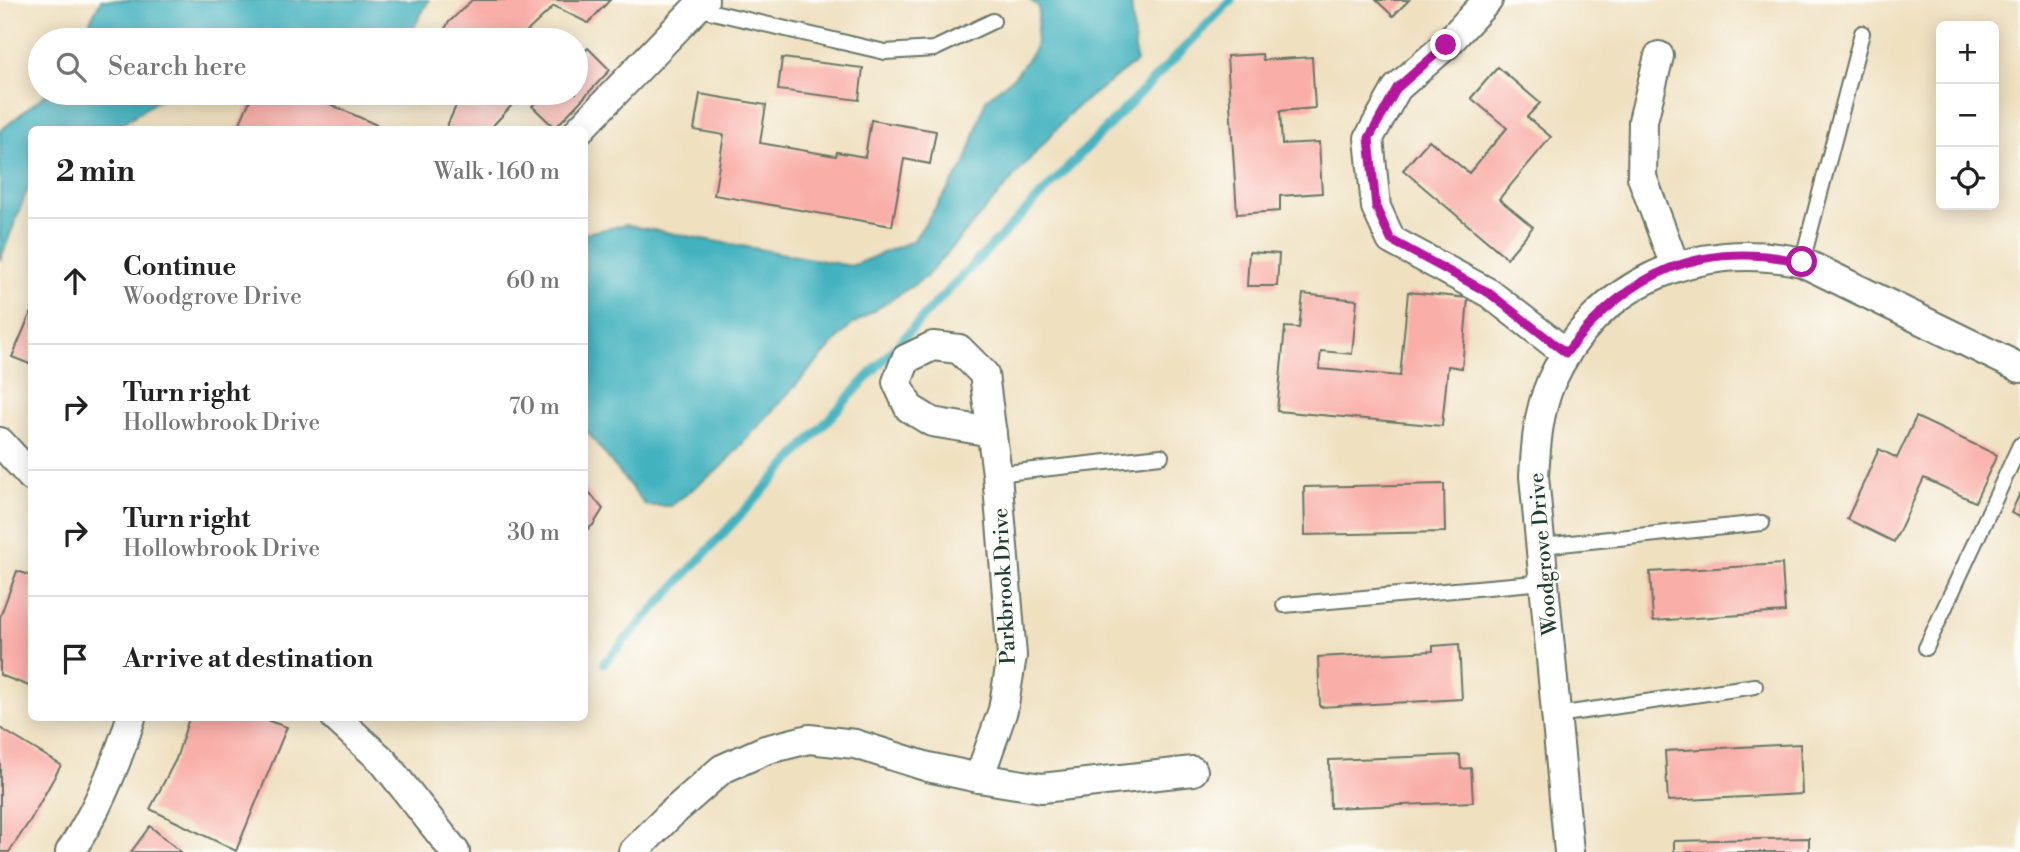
<!DOCTYPE html>
<html lang="en">
<head>
<meta charset="utf-8">
<style>
  :root { --surface:#fff; --page:#f2f2f2; --text:#222; --muted:#767676; --line:#e0e0e0 }
  body { margin:0; font-family:"Libre Bodoni",serif; background:var(--page); color:var(--text) }
  .controls { position:absolute; right:21px; top:21px; display:grid; overflow:hidden; border-radius:10px; box-shadow:0 4px 18px #0003 }
  .controls button { width:63px; height:63px; display:grid; place-items:center; padding:0; border:0; border-bottom:2px solid var(--line); background:var(--surface); color:var(--text); font:35px sans-serif }
  .stop { position:absolute; width:21px; height:21px; margin:-16px; border:5px solid #b5179e; border-radius:50%; background:#fff }
  .stop.end { background:#b5179e; border-color:#fff; box-shadow:0 2px 7px #0008 }
  .list { margin:0; padding:0; list-style:none }
  h2 { display:flex; justify-content:space-between; align-items:center; height:91px; margin:0; padding:0 28px; font-size:30px }
  h2 small { font-size:23px; font-weight:400; color:var(--muted) }
  .list li { display:grid; grid-template-columns:46px 1fr auto; gap:21px; align-items:center; box-sizing:border-box; height:126px; padding:0 28px; border-top:2px solid var(--line) }
  .list b { display:block; font-size:26px; white-space:nowrap }
  .list p { margin:0; font-size:23px; white-space:nowrap; color:var(--muted) }
  .list em { font-size:23px; font-style:normal; color:var(--muted) }
  .icon { flex:none; width:38px; height:38px; fill:none; stroke:currentColor; stroke-width:2; stroke-linecap:round; stroke-linejoin:round }
  .map { position:relative; flex:none; width:2020px; height:852px; overflow:hidden }
  .search { position:absolute; background:var(--surface); box-shadow:0 4px 18px #0003; left:28px; top:28px; width:560px; height:77px; display:flex; align-items:center; gap:18px; box-sizing:border-box; padding:0 24px; border-radius:38px; color:var(--muted); font-size:26px }
  .panel { position:absolute; background:var(--surface); box-shadow:0 4px 18px #0003; left:28px; top:126px; width:560px; height:595px; border-radius:10px }
  .map>svg:first-child { display:block }
  .water { fill:#43b2bf; stroke:#31787a; stroke-width:2 }
  .lines { fill:none; stroke-linecap:round; stroke-linejoin:round }
  .stream { stroke:#43b2bf; stroke-width:9 }
  .building { fill:#f9aea8 }
  .lane-casing { stroke:#687665; stroke-width:18 }
  .street-casing { stroke:#687665; stroke-width:32 }
  .lane { stroke:#fff; stroke-width:14 }
  .street { stroke:#fff; stroke-width:28 }
  .route { stroke:#b5179e; stroke-width:9 }
  .labels { text-anchor:middle; stroke-width:5; stroke-linejoin:round; paint-order:stroke }
  .street-label { font-size:21px; fill:#1f3d34; stroke:#fdfcf7 }
</style>
</head>
<body>
<div class="map">
<svg width="2020" height="852" viewBox="0 0 2020 852">
  <rect width="100%" height="100%" fill="#fdfcf7"/>
  <filter id="ink" filterUnits="userSpaceOnUse"><feTurbulence type="fractalNoise" baseFrequency=".0143" numOctaves="2"/><feDisplacementMap in="SourceGraphic" scale="14" xChannelSelector="R" yChannelSelector="G"/><feConvolveMatrix kernelMatrix="1 2 1 2 8 2 1 2 1" color-interpolation-filters="sRGB"/></filter>
  <filter id="wash" filterUnits="userSpaceOnUse"><feTurbulence type="fractalNoise" baseFrequency=".00686" numOctaves="4" result="noise"/><feDisplacementMap in="SourceGraphic" scale="28" xChannelSelector="R" yChannelSelector="G"/><feGaussianBlur stdDeviation="1.57" result="paint"/><feColorMatrix in="noise" values="0 0 0 0 0 0 0 0 0 0 0 0 0 0 0 0 0 1.4 0 .05"/><feComposite in="paint" operator="in"/></filter>
  <g filter="url(#wash)">
    <rect width="100%" height="100%" fill="#efe0c0"/>
    <g class="water">
      <path d="M101 0H429L407 40H80Z"/>
      <path d="M1030 0H1131L1136 62 1074 109 926 277 849 327 721 467 671 506H646L585 429V233L626 225 851 266 913 241 965 164 986 99 1014 77 1035 49 1039 7Z"/>
      <path d="M47 93H169L114 129 32 130 31 180 0 261V131Z"/>
    </g>
    <g class="lines">
      <path class="stream" d="M604 663 934 305 1231 0"/>
    </g>
    <g id="blocks">
      <g class="building">
        <path d="M472 0H610L588 23 554 6 518 40H439L448 23Z"/>
        <path d="M1376 0H1409L1393 16Z"/>
        <path d="M588 48 610 70 555 128 532 106 546 93H576V61Z"/>
        <path d="M1262 54 1263 60 1312 57 1315 108 1280 111 1282 144 1319 142 1322 193 1280 196V211L1237 214 1227 56Z"/>
        <path d="M782 58 863 68 859 100 778 90Z"/>
        <path d="M1498 67 1540 103 1527 117 1551 137 1499 199 1533 227 1507 258 1403 170 1429 140 1469 173 1507 128 1471 98Z"/>
        <path d="M253 93H305L388 130H237Z"/>
        <path d="M443 93H498L511 106 489 130H445L456 106Z"/>
        <path d="M700 94 766 105 760 143 836 156 837 152 865 157 871 120 936 131 930 164 904 159 892 226 714 195 724 135 694 130Z"/>
        <path d="M1249 252 1279 254 1277 286H1247Z"/>
        <path d="M1408 292 1468 298 1462 368 1448 366 1442 426 1277 411 1285 327 1299 328 1303 294 1357 300 1352 354 1321 351 1319 369 1400 376Z"/>
        <path d="M31 312H32V365L12 357Z"/>
        <path d="M1916 417 1997 455 1975 502 1924 478 1894 542 1847 519 1879 449 1897 458Z"/>
        <path d="M1444 484 1445 532 1305 535 1304 487Z"/>
        <path d="M584 486 603 509 593 525 584 532Z"/>
        <path d="M2020 493V517L2011 513Z"/>
        <path d="M1782 564 1785 612 1653 621 1650 572Z"/>
        <path d="M17 571 32 576V687L0 675V617Z"/>
        <path d="M1459 644 1462 699 1320 707 1318 657 1433 651V646Z"/>
        <path d="M189 718H260L287 727 236 851 150 809 176 759Z"/>
        <path d="M0 728 61 765 31 819 9 852H0Z"/>
        <path d="M1800 744 1802 794 1668 801 1665 751Z"/>
        <path d="M1460 755 1461 769 1471 768 1473 802 1330 808 1329 760Z"/>
        <path d="M150 826 181 852H131Z"/>
        <path d="M1809 838V852H1674V841Z"/>
      </g>
    </g>
  </g>
  <g filter="url(#ink)">
    <use href="#blocks" fill-opacity="0" stroke="#687665" stroke-width="2"/>
    <g class="lines">
      <defs>
        <g id="lane">
          <path d="M696 8 885 52 934 49 993 21"/>
          <path d="M1802 262 1862 33"/>
          <path d="M997 474 1161 456"/>
          <path d="M1542 546 1762 523"/>
          <path d="M1284 605 1545 582"/>
          <path d="M1926 648 2020 445"/>
          <path d="M1557 715 1755 686"/>
        </g>
        <g id="street">
          <path d="M1488 0 1446 45 1397 88 1369 138 1376 207 1391 240 1489 293 1566 353"/>
          <path d="M1659 56 1643 121 1642 177 1675 266"/>
          <path d="M579 130 704 0"/>
          <path d="M0 442 32 477"/>
          <path d="M336 718 383 761 455 852"/>
          <path d="M979 778 1003 710 1012 656 997 474 984 374 959 349 933 346 906 359 897 382 909 408 932 422 992 432"/>
          <path d="M70 852C98 810 116 765 131 718"/>
          <path d="M633 852 671 814 722 769 765 750 809 739 855 744 928 767 979 778 1042 788 1193 771"/>
          <path d="M1569 852 1534 476C1536 444 1538 412 1551 382 1596 282 1697 239 1802 262L2020 368"/>
        </g>
      </defs>
      <use href="#lane" class="lane-casing"/>
      <use href="#street" class="street-casing"/>
      <use href="#lane" class="lane"/>
      <use href="#street" class="street"/>
    </g>
  </g>
  <g class="lines" filter="url(#ink)">
    <path class="route" d="M1446 45 1397 88 1369 138 1376 207 1391 240 1489 293 1566 353C1628 272 1701 239 1802 262"/>
  </g>
  <g class="labels">
    <g class="street-label">
      <text transform="translate(1543 554) rotate(-95)" y="7">Woodgrove Drive</text>
      <text transform="translate(1004 586) rotate(-93)" y="7">Parkbrook Drive</text>
    </g>
  </g>
</svg>
<div class="controls">
<button>+</button>
<button>−</button>
<button><svg class="icon" aria-label="locate" viewBox="0 0 24 24"><circle cx="12" cy="12" r="6"/><path d="M12 2v4M12 18v4M2 12h4M18 12h4"/></svg></button>
</div>
<div class="stop" style="left:1802px;top:262px"></div>
<div class="stop end" style="left:1446px;top:45px"></div>
<div class="search"><svg class="icon" aria-label="search" viewBox="0 0 24 24"><circle cx="10" cy="10" r="6"/><path d="M15 15l6 6"/></svg>Search here</div>
<section class="panel">
<h2>2 min<small>Walk · 160 m</small></h2>
<ul class="list">
<li><svg class="icon" aria-label="ahead" viewBox="0 0 24 24"><path d="M12 20V5M6 11l6-6 6 6"/></svg><div><b>Continue</b><p>Woodgrove Drive</p></div><em>60 m</em></li>
<li><svg class="icon" aria-label="right" viewBox="0 0 24 24"><path d="M7 20v-9h11M14 6l5 5-5 5"/></svg><div><b>Turn right</b><p>Hollowbrook Drive</p></div><em>70 m</em></li>
<li><svg class="icon" aria-label="right" viewBox="0 0 24 24"><path d="M7 20v-9h11M14 6l5 5-5 5"/></svg><div><b>Turn right</b><p>Hollowbrook Drive</p></div><em>30 m</em></li>
<li><svg class="icon" aria-label="arrive" viewBox="0 0 24 24"><path d="M6 21V4h12l-3 4 3 4H6"/></svg><div><b>Arrive at destination</b></div></li>
</ul>
</section>
</div>
</body>
</html>
